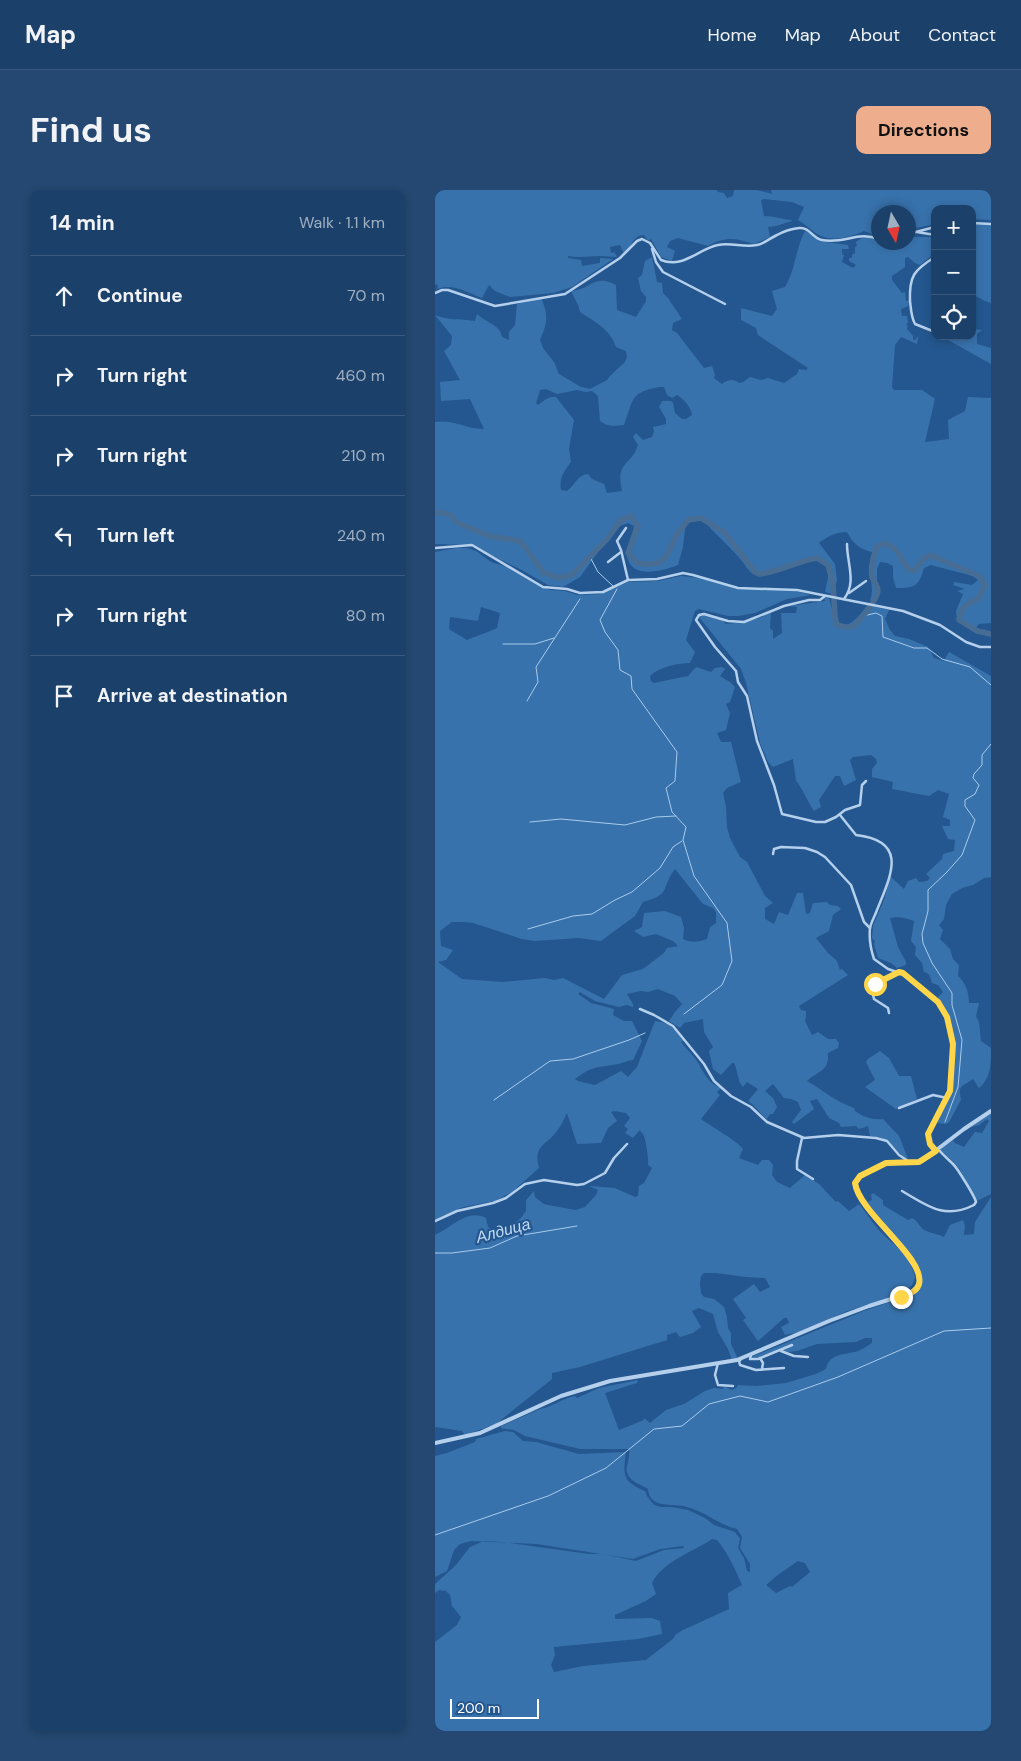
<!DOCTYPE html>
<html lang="en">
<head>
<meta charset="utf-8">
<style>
  :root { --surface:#1b416b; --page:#244871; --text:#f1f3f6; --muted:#a0afc1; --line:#395a7e; --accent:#eead8d }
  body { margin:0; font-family:"DM Sans",sans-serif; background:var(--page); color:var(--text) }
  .controls { position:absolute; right:15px; top:15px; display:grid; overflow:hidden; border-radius:10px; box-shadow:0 2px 8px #0003 }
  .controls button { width:45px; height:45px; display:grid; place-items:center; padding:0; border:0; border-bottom:1px solid var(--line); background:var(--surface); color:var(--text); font:25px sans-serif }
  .compass { position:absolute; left:436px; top:15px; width:45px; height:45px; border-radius:50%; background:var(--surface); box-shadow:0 2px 8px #0003; rotate:171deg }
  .scale { position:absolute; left:15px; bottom:12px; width:89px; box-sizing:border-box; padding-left:5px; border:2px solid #fff; border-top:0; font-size:14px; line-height:18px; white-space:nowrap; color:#fff; -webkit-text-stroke:4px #24578f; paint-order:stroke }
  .stop { position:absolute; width:15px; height:15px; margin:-11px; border:4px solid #ffd54a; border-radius:50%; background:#fff }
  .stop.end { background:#ffd54a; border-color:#fff; box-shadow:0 1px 5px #0008 }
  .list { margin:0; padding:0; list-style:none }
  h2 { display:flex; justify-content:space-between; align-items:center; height:65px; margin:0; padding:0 20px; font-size:21px }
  h2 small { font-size:16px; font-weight:400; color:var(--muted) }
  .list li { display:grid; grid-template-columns:32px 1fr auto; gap:15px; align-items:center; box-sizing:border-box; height:80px; padding:0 20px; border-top:1px solid var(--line) }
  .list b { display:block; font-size:19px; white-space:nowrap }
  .list em { font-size:16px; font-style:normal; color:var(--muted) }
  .icon { flex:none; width:28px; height:28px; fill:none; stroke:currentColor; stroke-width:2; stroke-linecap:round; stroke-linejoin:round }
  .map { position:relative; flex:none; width:556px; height:1541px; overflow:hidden; border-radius:10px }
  header { display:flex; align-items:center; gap:30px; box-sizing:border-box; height:70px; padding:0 25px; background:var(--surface); border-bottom:1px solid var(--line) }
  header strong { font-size:24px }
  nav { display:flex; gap:28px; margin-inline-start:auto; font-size:18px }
  .intro { display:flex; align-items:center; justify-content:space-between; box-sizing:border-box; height:120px; padding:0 30px }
  h1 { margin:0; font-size:35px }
  .button { padding:12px 22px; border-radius:10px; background:var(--accent); color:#111; font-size:18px; font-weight:700 }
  main { display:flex; gap:30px; padding:0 30px }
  aside { flex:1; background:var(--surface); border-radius:10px; box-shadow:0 2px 8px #0003 }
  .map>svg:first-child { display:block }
  .green { fill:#3872ac; fill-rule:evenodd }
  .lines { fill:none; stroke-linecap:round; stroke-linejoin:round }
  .stream { stroke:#a9cbec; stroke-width:1 }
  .river { stroke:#486d94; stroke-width:5.5 }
  .minor { stroke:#b5d0ec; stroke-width:2.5 }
  .tertiary { stroke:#b5d0ec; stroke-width:4 }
  .route { stroke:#ffd54a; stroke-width:6 }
  .labels { text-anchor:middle; stroke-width:4.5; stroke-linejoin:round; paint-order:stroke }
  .water-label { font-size:16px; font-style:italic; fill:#c1daf3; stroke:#24578f }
</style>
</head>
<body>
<header>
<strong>Map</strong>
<nav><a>Home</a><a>Map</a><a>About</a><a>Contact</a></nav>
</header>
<div class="intro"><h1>Find us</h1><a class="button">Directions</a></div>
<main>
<aside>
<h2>14 min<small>Walk · 1.1 km</small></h2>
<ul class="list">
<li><svg class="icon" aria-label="ahead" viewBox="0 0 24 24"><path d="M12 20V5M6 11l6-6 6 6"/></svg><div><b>Continue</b></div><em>70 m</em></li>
<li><svg class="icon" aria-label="right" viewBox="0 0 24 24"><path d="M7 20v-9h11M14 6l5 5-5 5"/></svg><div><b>Turn right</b></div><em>460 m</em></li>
<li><svg class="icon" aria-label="right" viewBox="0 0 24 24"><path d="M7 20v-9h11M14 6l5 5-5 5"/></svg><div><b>Turn right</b></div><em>210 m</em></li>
<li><svg class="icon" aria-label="left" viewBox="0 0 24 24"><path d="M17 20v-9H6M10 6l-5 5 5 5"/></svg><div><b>Turn left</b></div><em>240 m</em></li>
<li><svg class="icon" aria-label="right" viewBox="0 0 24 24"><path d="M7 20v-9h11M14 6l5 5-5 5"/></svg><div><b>Turn right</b></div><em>80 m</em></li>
<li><svg class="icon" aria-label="arrive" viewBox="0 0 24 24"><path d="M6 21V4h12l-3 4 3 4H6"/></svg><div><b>Arrive at destination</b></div></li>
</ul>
</aside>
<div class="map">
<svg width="556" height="1541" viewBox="0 0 556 1541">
  <rect width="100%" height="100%" fill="#24578f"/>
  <g class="green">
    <path d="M0 0H282L283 2 289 3 292 8 298 6 299 0H322L337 4 336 0H556V30L537 29V19H500V34L476 39 474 41 473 22H443V46L429 41C416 47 396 53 382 44 376 40 370 34 363 30L369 17 357 12 329 9 326 10 329 26C339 26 346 29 356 30L357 31 341 36 333 37 335 47 319 54C300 48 290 46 273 56L243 48 235 51 232 57 240 61 237 71 226 67 216 49 213 51 209 45C197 45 197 58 189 64L185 55 175 57 176 63 179 62 182 67C176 67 171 66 165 66 154 66 144 68 133 66V68L146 70 147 76 165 73V68L178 69 137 97 118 103 75 107 60 101 54 95 47 108C31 102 18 93 2 99L3 95 0 94Z"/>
    <path d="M537 33 556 34V113L550 111 537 104Z"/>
    <path d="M371 39 390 52 413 55 414 59H407V64L409 65 407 72 418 78 421 75 414 71V68H417V65L420 63V57L422 56 421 52C430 45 433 46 443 51V52H473L474 47H500V63L485 75 480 73 473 67 470 68V77L457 86V90L467 103 470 102 471 111H474L473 116 466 119 467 126H472L473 132 471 135 473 136 472 139 478 146V150H480L483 146 482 154 466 147 460 155 457 197 459 200H487L500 209 490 252 514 249 513 230 530 221 533 207 556 208V433L544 434 540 439H536L522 430 521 421 528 404 522 401 530 399 518 395 519 392 537 395 543 390 538 386 496 375 489 378C484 396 480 398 461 398L458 387V376L452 373 445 372 442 379V409L440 411 435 410C442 394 427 379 442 363 428 361 418 355 412 342 401 342 393 346 384 353L400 374 402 391 397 404 390 402 393 388V377C363 354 339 396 318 384 313 381 310 374 306 370 297 359 287 350 277 340 274 337 272 333 269 331 263 328 256 329 251 331L248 357 243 375C228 381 196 390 192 366 190 358 198 345 199 336L193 333 185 336 163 362 145 387 128 397 113 395 85 379 53 364 39 355 0 354V232C19 229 31 239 49 239L35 209 6 211 5 192 25 190 9 161 16 155 17 146 0 125C13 131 25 128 40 131L42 124C51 133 65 134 67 147L74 150V142L80 135 82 114 106 108C114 125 112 134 105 150L108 158 119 172 124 184 146 197 155 199 172 190 176 185 190 172 192 167 191 161 181 157C175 139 160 132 145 122L143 115 136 101C156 100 159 83 181 95L182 120 201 127 211 111V107L206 101 203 88 207 85 210 71 217 67 222 92 227 93 228 103 233 108 247 129 238 133 237 140 242 143 269 178 277 176 280 185 279 188 287 194C293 190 298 188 304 193L308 192 315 187 326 190 333 188 349 193 362 184 364 179 371 180 373 178 323 145 321 138 306 130V118L337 126 342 119 337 101 350 97C361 79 360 59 371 39ZM224 197H229L232 205 237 208 242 205C249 209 256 217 257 225L251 229H247L240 223 238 213 236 211H227L224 217 231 229V234L218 237 219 242 217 247 208 250 201 243 198 247 203 255C197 276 180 270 187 301L172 303 169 294 157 289 153 284C142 285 140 295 132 301L126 300C124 288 129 281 136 272L134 259 139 230 121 207C114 206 109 211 103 215L101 213 105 200 111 199 122 204 142 200 151 202 157 201 163 206 165 231C172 237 180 236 189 235 199 209 194 203 224 197Z"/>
    <path d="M537 139 547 140 542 144V154L556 158V174L506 146H537Z"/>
    <path d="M21 358H32L41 361 56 372 76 378 106 396 115 400 130 401 142 405 164 404 193 392 223 391 246 386 274 389 301 399 356 400 376 405 352 409 320 423 303 426H293L264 419 260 421 251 450 260 462 255 473C243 473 224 477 215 486L216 491 219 493 253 486 261 477 276 482 280 478 287 477 290 479 285 486 295 492 300 497 295 512 291 514 295 523 291 540 282 543 286 552H296L306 592 292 598 288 603 291 617 292 637 295 648 305 667 312 672 330 706 338 713 330 718V729L339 734 344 722 353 725 362 703H368L371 724 375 723 378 713 392 712 395 715 403 716 406 719 398 725 394 741 381 748 393 763 402 771 405 780 407 779 413 785 364 816 366 820 371 821V826L370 831 377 845 383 842 393 849H401L404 853 403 858 393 863C394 882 384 880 372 891 388 900 401 912 419 918L420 921C428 927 438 930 448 929L464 946 473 969C460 962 455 946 435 946L433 936 424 939 421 936 406 937 404 933 394 928 382 909 375 911 379 919 359 934 357 932 366 920 363 912 356 909 349 908 338 894 330 901 338 908 342 917 338 924H335L332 929C325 924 321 916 313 911L323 899 312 892 308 897C302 891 303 880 299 873H297L286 885 278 879 274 861 278 857 269 842 268 829 249 833 245 838 234 831 240 822 247 814 240 806 223 799 213 802 206 801 192 804 198 814V817L192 815 184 817 160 811 145 802 143 804 156 813 179 819 178 825 189 831H197L207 851 198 870C193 870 188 873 183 874 162 878 159 875 140 889L143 891 160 895 186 881 193 887 202 877 220 831C237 833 239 839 248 851L246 852C251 859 257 864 262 871 269 882 272 893 286 898L282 902 285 905 266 929C274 935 304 952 308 959L304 968 323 975 327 970H334L338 975 337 985 342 992 355 998 370 985 384 994 401 1012 403 1011 414 1021 424 1014C431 1022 436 1031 443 1039 459 1057 473 1060 480 1087L477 1095 470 1102 410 1122 368 1141 350 1145 346 1137 354 1133 352 1128H349L323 1151 308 1130 311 1128 298 1109 319 1094 325 1102 335 1097 330 1088 311 1087 281 1083H269L266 1086 265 1093 266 1103 269 1107 279 1109 289 1117 292 1127 293 1138 296 1143V1154L303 1169 297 1170 293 1159 283 1142 278 1124 264 1118 257 1121 266 1137 258 1143 245 1147 241 1142 232 1145V1150L145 1177 117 1183V1189L61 1234 30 1245 27 1241 0 1237V1045C16 1038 33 1018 51 1028L53 1037 62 1042 71 1039 86 1028 91 1021V1010L99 1001 100 1007 109 1014 118 1016 141 1020 150 1017 161 1005 163 1000 154 996 180 998 200 1007 203 1006 204 996 209 993 217 978 213 975C214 971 211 951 209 946 209 945 205 941 205 940L198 948 190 943 193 939 189 936 195 928 191 923 179 921 176 922 182 931 173 938 166 953 142 954 132 923C129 929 126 936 122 941 110 957 98 955 104 978L77 1002 60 1011 28 1017 0 1030V362ZM46 417 65 423 62 438 60 439 32 450 14 439 15 427 43 431ZM240 679 268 714 278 718 281 722V733L275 737 272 749C263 752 257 753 248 749L249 738 246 727 230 721 209 723 207 737 199 741 208 747 221 744 238 751 243 756 232 758 229 763 208 779 187 785 169 809 128 788 119 790 110 788 67 792 27 789 3 772 11 770 18 760 6 756 5 741 17 732H28L38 733 87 749 99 751 144 748 166 751 200 726 208 712C237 704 225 699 240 679Z"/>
    <path d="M389 407 394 408 400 431 402 436C415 438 426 425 432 415L454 420 450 429 455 440 460 446 474 449 493 457 499 468 509 471 514 462 556 486V687L549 688 538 695 527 698 517 704 511 715 509 729 504 735 508 740 505 749 515 759 518 769 524 775 523 786C531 793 534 803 534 813H544L541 826 544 832 546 851 556 858C556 873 556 889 544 898L538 889C526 898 523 894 526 910L514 932 511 934 503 933 501 930 517 900 520 861 513 824 505 813 503 807 508 802 503 795 497 793 494 784 489 782 487 773 480 765 481 757 476 751 479 731C471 728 463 726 455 728L463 757 471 772V775L462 778 456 773 443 768 439 754 440 751 437 748 438 736 449 710 455 686 469 699 473 691 481 688 484 692 492 691 495 688 491 684 507 669 508 664 519 661 520 650 513 649 507 636H515V630L508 627 514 604 503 600 494 606 457 599 458 592 437 587V579L442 573 441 569 436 565 418 567 415 570 421 590 409 596 405 586H400L384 610 386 617 379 621C374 614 365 594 361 591L358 569 338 577 333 572 325 553 311 493 306 479 264 427 266 423 285 428 291 434C309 432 323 430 338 421L336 423 335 438 338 441V449L347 443 346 423H361L362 417 355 416 390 411Z"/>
    <path d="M445 861 454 868 464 886H476L482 909 461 919 430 897 440 890 431 872 433 869Z"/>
    <path d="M556 923V1004L542 1011 525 980 518 971 504 960 518 950 520 953 529 957 540 942 547 943 554 931 552 929 544 935 536 937Z"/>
    <path d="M424 1002 433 1012 437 1010 436 1005 438 1003 448 1010V1015L473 1030 477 1028C483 1031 484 1036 489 1040 495 1043 503 1044 509 1047L515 1035 528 1030 530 1036 529 1045 539 1044 540 1032 556 1007V1541H0V1452L22 1435 26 1427 17 1416 15 1405 11 1401 4 1400 0 1403V1394L21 1375 35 1357 49 1351 68 1352 154 1364H167L201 1371 229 1360 249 1358 248 1356 225 1359 198 1369 102 1354 36 1351 25 1354 19 1360 12 1381 0 1387V1266L12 1263 40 1252 41 1249 70 1241 78 1242 88 1251 101 1252 144 1264 191 1262C188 1285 187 1291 210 1301L212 1306 219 1315 226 1317H236L253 1320 270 1328 279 1335 300 1342 305 1349 303 1358 309 1368 312 1381 315 1382V1374L305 1358 307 1347 302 1339C284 1335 271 1322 252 1317 243 1314 227 1316 221 1312 215 1309 214 1305 213 1299 205 1294 189 1290 192 1276 193 1270 195 1266 194 1259H145L90 1246 79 1240 66 1238V1236L105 1219C117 1217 126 1209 140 1206L142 1208 164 1198 203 1190 202 1193 170 1203 184 1240 209 1230V1228L215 1233 231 1220 249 1214 270 1201 279 1198 288 1199 289 1196 297 1200 301 1198 303 1195 321 1196 351 1193 381 1184 391 1179C394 1163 410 1165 423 1161 428 1159 432 1156 437 1153V1148H430L421 1152 382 1154 362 1161 353 1162 346 1160 324 1167 314 1168 429 1121 472 1106 484 1095V1080L480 1071 463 1050 444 1033ZM277 1349 282 1350C293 1363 300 1379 307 1395L293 1403 294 1419 248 1440 240 1445 239 1448 211 1470 148 1476 119 1482 116 1475 120 1465 119 1457 203 1449 227 1444 225 1431 217 1428 180 1429V1425L211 1411 221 1404 217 1393C228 1371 258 1362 277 1349ZM363 1371 370 1373 375 1382 357 1397 355 1396 341 1403 331 1395 344 1384Z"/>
  </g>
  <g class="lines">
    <g class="stream">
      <path d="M155 367 163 382 178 396"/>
      <path d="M182 399 165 430 170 442 183 460 185 480 196 486 197 499 242 562 240 591 231 598 237 622 251 637 248 650 259 686 292 733 297 771 287 795 249 824"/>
      <path d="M428 426 441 423 447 426 448 447 479 458H492L507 469 535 477 556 495"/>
      <path d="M68 454H100L119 448"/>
      <path d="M92 511 103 492 101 477 145 409"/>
      <path d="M95 632 126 629 190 635 221 627 241 626"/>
      <path d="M93 739 138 726 157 724 180 710 197 702 225 678 238 657 247 651"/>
      <path d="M59 910 115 871 138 869 194 850 210 843"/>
      <path d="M510 932 523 897 527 850 517 815V803L497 773 488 753 487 744 493 721V700L511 683 527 665 540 630 530 616V610L540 604 544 595 538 588 539 584 547 575V565L556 554"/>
      <path d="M0 1063H17L55 1058 82 1046 142 1036"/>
      <path d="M0 1345 113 1306 171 1278 219 1239 247 1236 274 1214 305 1206 333 1212 403 1187 509 1141 556 1138"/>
    </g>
    <path class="river" d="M0 324 5 322 17 326 21 332 54 346 85 351 109 383 124 388 137 385 172 349 186 330 196 326 203 336 193 363 202 373 214 374 224 373 232 365 241 346 253 330 266 328 290 343 320 382 324 384C345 382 362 371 382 368L393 375 398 394 400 427 402 435C407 436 413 439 418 436 424 433 439 412 442 405 445 397 439 393 437 387 435 377 439 364 442 356L451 353 461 360 473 379 479 381 488 369 495 365 544 386 550 395 543 409C531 414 526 417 524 430L542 441 556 444"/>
    <g class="minor">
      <path d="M537 33 556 34"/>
      <path d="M482 42 500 45"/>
      <path d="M473 44 500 37"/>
      <path d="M217 59 221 72 228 82 290 114"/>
      <path d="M500 67C479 80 474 86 475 111 476 119 476 127 480 134L500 142"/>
      <path d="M0 103 7 100H13L60 116 130 104 185 68 202 51 207 49 215 53 226 70C248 79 263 59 283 55 296 52 309 58 322 55 329 54 335 48 342 45 349 41 356 39 364 38 375 37 377 48 387 50 409 54 424 41 443 49"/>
      <path d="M191 338 182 351 186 360 193 390"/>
      <path d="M0 358 37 355 108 397 132 399 145 403 168 402 193 390 222 389 248 383 258 385 303 398 362 400 468 421 505 435 531 452 545 457H556"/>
      <path d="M173 372 186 362"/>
      <path d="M414 403 431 391"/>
      <path d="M390 406 385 410H374L349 416 309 432 293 431 269 424 264 425 261 430 280 457 301 481 303 492 312 506 322 551 339 595 347 624 381 632H390L401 627 410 620 425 615 427 595 431 591"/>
      <path d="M409 409C422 392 412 374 412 354"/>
      <path d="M405 625 421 645C474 651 456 685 442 720 440 726 436 732 435 738 434 747 436 760 439 769L453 779 471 785 498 807 506 817 513 830 518 860 515 901 493 944 495 954 501 961"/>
      <path d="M338 664 339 659 346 657 370 658 382 662 390 667 416 695 429 732 435 738"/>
      <path d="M205 819 219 825 238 836 269 874 279 891 296 906 316 917 332 932 369 948 403 945 441 948 452 951 464 965 476 973"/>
      <path d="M454 823 453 818 439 809 437 800 440 794 464 782"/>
      <path d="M464 918 498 905 512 908"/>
      <path d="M367 948 362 971V979L378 989"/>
      <path d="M467 1001C493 1016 509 1030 539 1015L541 1012C540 1007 523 979 518 974 513 969 508 965 503 959"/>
      <path d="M0 1031 22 1021 58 1013 71 1008 90 994 109 990 142 995 149 994 170 983 179 968 192 954"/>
      <path d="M346 1161 359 1166 373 1167"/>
      <path d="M316 1165 315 1169H323L357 1155"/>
      <path d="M325 1168 328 1173 327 1179"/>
      <path d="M306 1169 304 1171 305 1175 321 1180 349 1178"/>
      <path d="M283 1173 280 1185 283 1195 298 1196"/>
    </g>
    <path class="tertiary" d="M0 1253 45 1243 126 1206 175 1191 302 1170 394 1131 434 1116 475 1103 483 1097 484 1092 483 1081 469 1061 435 1022 423 1004 420 993 425 986 451 973H477L487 971 529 939 556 921"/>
  </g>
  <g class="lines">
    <path class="route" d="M440 794 464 782 468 783 503 812 512 827 518 854 515 901 493 944 495 954 501 961 484 972 451 973 425 986 420 993C424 1023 491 1068 484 1094 482 1102 473 1104 466 1107"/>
  </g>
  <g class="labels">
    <g class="water-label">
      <text transform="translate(68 1040) rotate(-15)" y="6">Алдица</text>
    </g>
  </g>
</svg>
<div class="controls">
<button>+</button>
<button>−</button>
<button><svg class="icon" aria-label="locate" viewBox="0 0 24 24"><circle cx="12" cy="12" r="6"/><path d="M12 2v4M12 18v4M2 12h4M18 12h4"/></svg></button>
</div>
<svg class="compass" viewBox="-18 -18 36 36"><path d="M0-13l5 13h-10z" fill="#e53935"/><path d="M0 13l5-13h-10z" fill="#a0afc1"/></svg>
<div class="scale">200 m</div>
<div class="stop" style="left:440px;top:794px"></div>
<div class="stop end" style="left:466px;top:1107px"></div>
</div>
</main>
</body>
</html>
